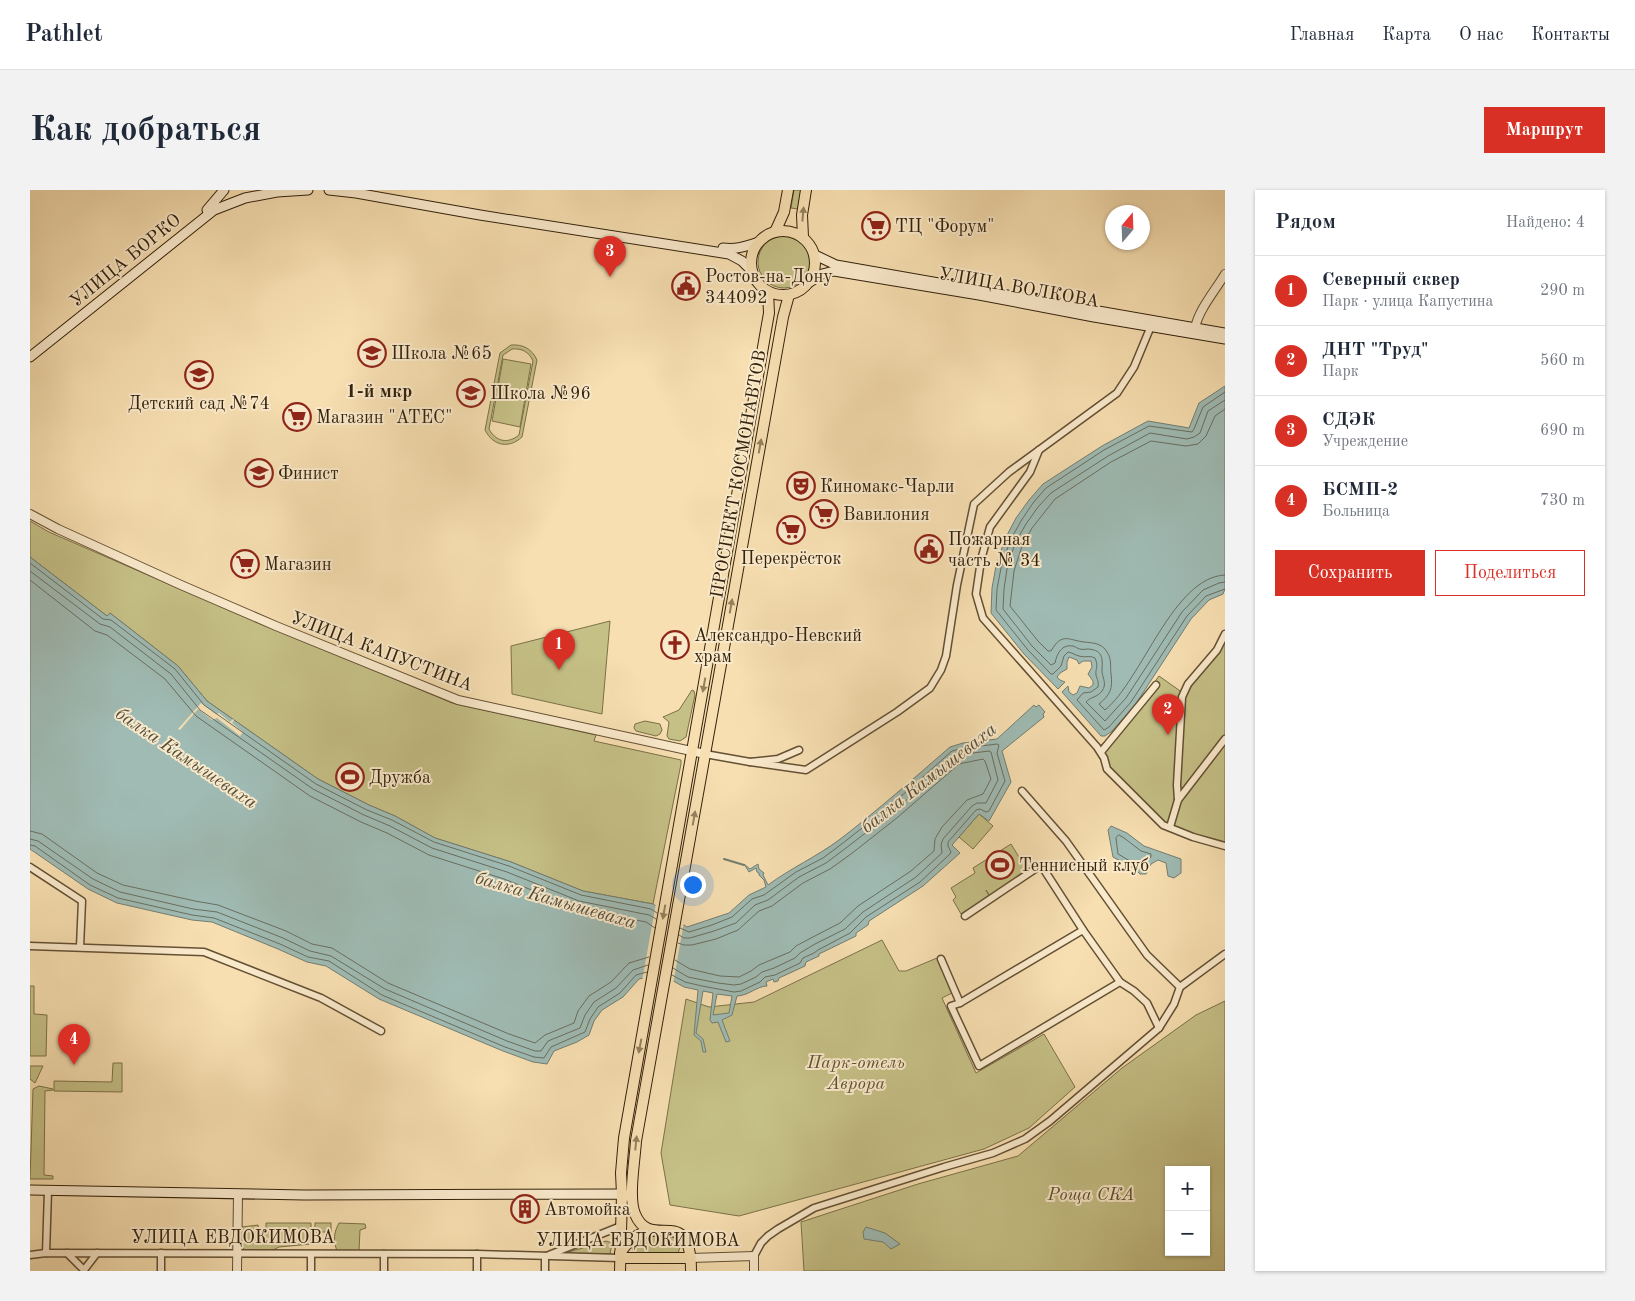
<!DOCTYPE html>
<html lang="ru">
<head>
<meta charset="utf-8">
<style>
  :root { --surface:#fff; --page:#f2f2f3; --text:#1f2937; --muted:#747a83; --line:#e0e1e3; --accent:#d93025 }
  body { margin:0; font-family:"Old Standard TT",serif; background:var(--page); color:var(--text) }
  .controls { position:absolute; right:15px; bottom:15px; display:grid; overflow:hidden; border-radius:0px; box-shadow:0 1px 4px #0004 }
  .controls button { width:45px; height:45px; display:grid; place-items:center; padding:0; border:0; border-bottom:1px solid var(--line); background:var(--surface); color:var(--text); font:25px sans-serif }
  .compass { position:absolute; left:1075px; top:15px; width:45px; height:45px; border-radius:50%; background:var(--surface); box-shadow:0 1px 4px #0004; rotate:19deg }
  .you { position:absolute; left:662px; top:694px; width:18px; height:18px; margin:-12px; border:4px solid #fff; border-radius:50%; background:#1a73e8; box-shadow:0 0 0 8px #1a73e833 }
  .badge { display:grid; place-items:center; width:32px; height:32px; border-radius:50%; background:var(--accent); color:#fff; font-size:16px; font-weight:700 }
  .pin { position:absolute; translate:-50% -41px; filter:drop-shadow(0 1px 2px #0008) }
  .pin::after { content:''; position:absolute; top:26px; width:18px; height:15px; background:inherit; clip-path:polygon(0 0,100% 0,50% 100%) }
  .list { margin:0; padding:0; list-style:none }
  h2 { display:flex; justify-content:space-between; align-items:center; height:65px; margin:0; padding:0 20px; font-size:21px }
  h2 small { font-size:16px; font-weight:400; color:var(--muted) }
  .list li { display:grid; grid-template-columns:32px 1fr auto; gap:15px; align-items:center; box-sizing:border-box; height:70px; padding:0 20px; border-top:1px solid var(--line) }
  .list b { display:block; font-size:19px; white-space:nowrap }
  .list p { margin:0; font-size:16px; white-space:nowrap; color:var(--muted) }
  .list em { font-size:16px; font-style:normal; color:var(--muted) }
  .actions { display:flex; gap:10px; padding:15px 20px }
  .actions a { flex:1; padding:11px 0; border:1px solid var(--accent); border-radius:0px; text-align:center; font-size:18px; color:var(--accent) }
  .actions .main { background:var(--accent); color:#fff }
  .map { position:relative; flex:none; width:1195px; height:1081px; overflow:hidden; border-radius:0px }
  header { display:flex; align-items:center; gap:30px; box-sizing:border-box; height:70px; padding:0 25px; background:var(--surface); border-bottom:1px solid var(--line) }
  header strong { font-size:24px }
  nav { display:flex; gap:28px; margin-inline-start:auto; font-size:18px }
  .intro { display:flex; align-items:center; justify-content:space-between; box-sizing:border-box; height:120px; padding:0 30px }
  h1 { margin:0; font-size:35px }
  .button { padding:12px 22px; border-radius:0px; background:var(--accent); color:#fff; font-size:18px; font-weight:700 }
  main { display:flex; gap:30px; padding:0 30px }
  aside { flex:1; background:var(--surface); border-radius:0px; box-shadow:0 1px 4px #0004 }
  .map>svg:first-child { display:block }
  .green { fill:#c5c086; stroke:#7c7048; fill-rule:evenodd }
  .water { fill:#9fbbb4; stroke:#747d70; fill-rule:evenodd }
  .pier { fill:#f7dfb1 }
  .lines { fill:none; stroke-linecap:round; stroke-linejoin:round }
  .shore { stroke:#696e5f; stroke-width:1 }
  .stream { stroke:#747d70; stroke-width:2 }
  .minor-casing { stroke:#645034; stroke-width:9 }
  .tertiary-casing { stroke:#645034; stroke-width:10 }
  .secondary-casing { stroke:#33210a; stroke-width:11 }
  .primary-casing { stroke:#33210a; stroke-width:12 }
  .minor { stroke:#faeacc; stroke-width:6 }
  .tertiary { stroke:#faeacc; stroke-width:8 }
  .secondary { stroke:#faeacc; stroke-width:9 }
  .primary { stroke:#f7dfb1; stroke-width:10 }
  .oneway { fill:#95805e }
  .labels { text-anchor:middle; stroke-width:4; stroke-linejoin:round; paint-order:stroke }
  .poi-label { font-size:18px; fill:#33210a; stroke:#faeacc; text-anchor:start }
  .street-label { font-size:18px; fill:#33210a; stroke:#faeacc }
  .park-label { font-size:18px; font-style:italic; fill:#5f512f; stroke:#faeacc }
  .neighbourhood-label { font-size:19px; font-weight:bold; fill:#33210a; stroke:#faeacc }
  .water-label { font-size:19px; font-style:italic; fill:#534f3d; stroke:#faeacc }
</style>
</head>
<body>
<header>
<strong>Pathlet</strong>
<nav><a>Главная</a><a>Карта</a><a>О нас</a><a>Контакты</a></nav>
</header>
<div class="intro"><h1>Как добраться</h1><a class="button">Маршрут</a></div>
<main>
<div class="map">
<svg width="1195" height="1081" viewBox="0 0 1195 1081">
  <rect width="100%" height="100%" fill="#f7dfb1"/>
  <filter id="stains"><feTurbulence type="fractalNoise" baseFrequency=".004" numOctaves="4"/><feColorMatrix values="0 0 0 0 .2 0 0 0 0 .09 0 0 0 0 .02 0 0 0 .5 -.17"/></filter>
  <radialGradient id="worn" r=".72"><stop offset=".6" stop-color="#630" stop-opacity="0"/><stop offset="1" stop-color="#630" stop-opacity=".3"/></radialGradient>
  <g class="green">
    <path d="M764 0H771L768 19 761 18Z"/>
    <circle cx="754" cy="72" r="26"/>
    <path d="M481 155C493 154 502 159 507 170L492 247C479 259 463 256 455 240L470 163ZM482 159C492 158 499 162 503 171L489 245C478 254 466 252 459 239L473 165Z"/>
    <path d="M473 169 501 174 490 237 462 231Z"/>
    <path d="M0 331 19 342 150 399 422 513 566 545 564 551 651 570V574L623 714 553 701 481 672 405 648 365 626 339 615 288 589 177 511 148 476 80 423 77 426 0 367Z"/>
    <path d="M580 431 572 524 482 504 481 456Z"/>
    <path d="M1195 448V655L1171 648 1127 630 1080 585 1069 557 1095 533 1129 486 1153 503Z"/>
    <path d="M662 500 664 501 665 505 656 547 650 551 639 549 637 546 639 532 633 527 649 520Z"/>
    <path d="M615 531 630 534 632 540 630 544 626 546 606 541 604 538 605 534Z"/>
    <path d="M949 624 963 636 943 659 929 647Z"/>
    <path d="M981 654 998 682 960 706 956 700 959 706 931 724 923 710 926 707 921 698 945 683 943 678Z"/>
    <path d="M852 750 869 781H876L907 768 922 803 912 808 946 883 1014 844 1045 897 999 938 954 959 709 1026 640 1015 631 963 656 809 679 817 724 812Z"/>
    <path d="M0 796H4V824L17 825 16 866H0Z"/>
    <path d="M1195 811V1081H774L771 1032 888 994 988 966 1092 878 1166 825ZM1139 980H1176V1062H1139Z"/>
    <path d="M83 873H92V902L24 901V891L82 892Z"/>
    <path d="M0 876H13L5 893 0 889Z"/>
    <path d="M9 896 23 899V900L15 901 14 985 23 986V989H0L3 899Z"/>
    <path d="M236 1033H281V1054L249 1057 241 1061H216L212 1057V1037L228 1035 229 1041H236Z"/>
    <rect x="285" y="1033" width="16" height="9"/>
    <path d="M309 1033 335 1034 336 1038 330 1040 329 1061H307C303 1050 304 1042 309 1033Z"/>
    <path d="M612 1046 645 1047 651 1055 648 1063 605 1064 601 1056Z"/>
    <path d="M576 1051 582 1053 580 1064 539 1065V1062Z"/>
  </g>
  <g class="water">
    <path d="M1195 196V399L1193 404 1179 410 1161 429 1105 515 1082 541 1075 546H1071L1032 502 1038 496 1039 502 1043 505 1047 503 1050 496 1059 498 1063 495V491L1058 484 1062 477 1061 471H1053L1049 474 1047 470 1039 467 1037 472V479L1030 483 1027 487 1030 490 1035 492 1028 499 994 464 961 423 962 398 966 376 975 349 986 328 999 310 1013 294 1072 256 1118 231 1159 238 1169 213Z"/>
    <path d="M0 367 77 426 80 423 148 476 177 511 288 589 339 615 365 626 405 648 481 672 553 701 623 714 657 737 699 723 719 705 736 697 734 690 729 685V683L727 682 726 678 719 682 714 674 720 679 728 674 729 679 734 683 733 685 738 695C761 678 786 667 809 650 847 621 883 589 920 557L933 553 967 549 1004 515 1006 517 1009 515 1015 522 1013 524 1014 527 972 561 981 592 959 631 949 624 922 655 930 663 893 696 839 731 838 735 826 743V746L789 764V766L776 772 775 776 749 788 748 791 744 792 743 789 736 792 737 796C727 796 718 806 707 806L702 825 692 830 700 851 696 852 688 832 682 833 680 830 683 803 673 801 666 843 673 849 676 862H673L671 851 664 845 668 800 654 797 631 784 609 789 593 807 572 820 564 831 559 845 547 852 524 861 517 874 503 872 473 861 349 809 296 776 277 772 248 759 182 732 162 730 87 713 58 699 0 659ZM687 804 702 806 699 823 683 825Z"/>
    <path d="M1081 636 1097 643 1114 656 1151 669V683L1144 688 1138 686 1136 673 1128 670 1121 674 1116 684H1110L1105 679 1083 667 1078 640Z"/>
    <path d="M836 1037 855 1043 870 1054 861 1059 853 1052 834 1049 833 1042Z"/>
  </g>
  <g class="pier">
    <path d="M171 513 186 524 189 523 200 532 203 529 204 530 202 533 213 542 210 546 187 528 182 530 168 519 150 540 148 539Z"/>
    <path d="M626 713 654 732 643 794 630 787 612 791Z"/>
  </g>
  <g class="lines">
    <g class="shore">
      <path d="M1195 202 1173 217 1164 239 1162 242 1119 236 1074 260 1016 298 1003 313 991 331 980 351 971 378 967 399 966 420 998 460 1021 484H1023L1031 476 1034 466 1038 462C1043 463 1045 465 1049 466 1055 468 1059 465 1065 468 1069 477 1065 479 1066 485 1067 490 1069 491 1068 497L1061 502 1053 503 1047 510 1074 540 1079 537 1101 512 1157 426 1176 406 1195 399"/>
      <path d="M1195 210 1178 221 1170 243 1164 247 1157 249 1120 243 1078 266 1021 303 1008 317 996 334 985 353 977 379 974 399 973 419 1002 456 1021 475 1025 473C1027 463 1032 454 1043 456 1046 457 1048 459 1050 459 1052 460 1056 459 1058 459 1075 460 1072 471 1072 482 1073 489 1077 494 1072 501 1068 507 1060 507 1056 512L1075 531 1096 508 1152 422 1173 400 1189 393 1195 392"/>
      <path d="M1195 219 1185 226 1176 246 1168 254 1156 256 1121 251 1081 272 1025 309 1002 338 992 356 984 381 980 416 1008 451 1018 461H1021C1032 442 1038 450 1054 452 1063 453 1072 453 1077 462 1082 469 1080 477 1081 484 1083 499 1080 505 1069 514L1075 520C1112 490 1143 387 1195 385"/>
      <path d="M0 373 73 429 81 430 145 479 174 515 286 594 337 620 362 630 404 652 479 676 551 705 621 719 627 723"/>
      <path d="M0 381 70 434 80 437 141 484 170 520 283 599 334 625 360 636 402 658 477 682 549 711 619 725 626 729"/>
      <path d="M0 390 65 441 77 445 135 489 166 526 280 606 331 632 357 643 399 665 474 689 547 718 616 732 625 738"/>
      <path d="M0 641 12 644 67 683 93 695 165 711 188 715 256 741 282 754 302 758 358 793 479 844 505 853 515 845 544 833 548 821 559 806 581 792 599 773 619 767"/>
      <path d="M1089 645 1094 648 1111 661 1121 664V667L1117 671 1114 678H1112L1088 664 1086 648Z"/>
      <path d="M0 649 8 651 63 689 90 702 163 719 187 722 253 748 280 761 301 766 355 799 477 851 505 861H511L518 851 550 838 555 825 564 812 586 798 603 780 618 775"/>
      <path d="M0 655 5 656 60 695 88 708 162 725 184 728 250 754 278 767 299 771 352 805 475 857 504 867 514 868 521 857 555 842 560 829 568 817 590 803 606 785 617 782"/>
      <path d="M645 770 660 779 690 786 709 787 721 781 729 775 760 762 766 756 781 748 810 733 828 716 881 681 904 661 905 649 912 637 937 610 953 604 961 589 955 571 953 569 929 574 868 627 821 664 800 679 773 693 742 716 729 721 708 740 686 749 662 755H654L648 753"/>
      <path d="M643 778 658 787 688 793 704 795 711 794 726 787 732 782 744 778 765 768 770 763 785 754 815 739 833 722 886 687 912 663 911 655 913 649 942 616 947 613H956L968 590 961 562 959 561 935 564 925 567 864 621 816 658 796 673 769 687 738 710 725 715 706 733 684 741 660 748H654L649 745"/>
      <path d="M642 785 655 792 672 796 704 802 711 801 730 792 735 787 745 785 770 773 773 768 784 763 788 760 820 743 836 727 890 692 920 664 921 662 918 656V652L946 620 950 619 956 622 959 621 975 591 967 563 969 555 967 554 934 558 922 561 860 616 813 653 793 668 766 682 734 705 722 709 702 727 682 735 659 742 650 738"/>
    </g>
    <path class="stream" d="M694 669 714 675"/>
    <defs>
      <g id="minor">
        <path d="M1009 260 1000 282 960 337 951 370 946 404 953 428 1067 557 1074 568 1077 579 1133 635 1163 647 1195 656"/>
        <path d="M1071 562 1126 495"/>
        <path d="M675 564 720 572 748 569 769 560"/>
        <path d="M720 572 776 580 867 522 900 498 911 480 916 466 927 395 944 314 979 282 1087 203 1104 177 1121 136"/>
        <path d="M992 601 1036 651 1117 765 1150 797"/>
        <path d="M1148 610 1147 595 1152 507 1158 494 1187 460 1195 444"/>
        <path d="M1140 637 1148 610 1195 549"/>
        <path d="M0 677 52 711 50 757"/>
        <path d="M935 726 1011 675 1053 740 1090 792 1104 801 1117 813 1129 838"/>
        <path d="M0 756 174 762 291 808 351 841"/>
        <path d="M911 769 930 813 921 816 949 876 1090 792"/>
        <path d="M930 813 1053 740"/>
        <path d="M16 1063 18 1001"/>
        <path d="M37 1063 54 1080 67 1063"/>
        <path d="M447 1064V1081"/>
        <path d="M0 1065 16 1063 447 1064 590 1068"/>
        <path d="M519 1065 591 1036"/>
        <path d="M724 1066 731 1053 738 1046 748 1039 784 1018 914 977 963 963 995 949 1020 931 1129 838 1144 814 1150 797 1195 764"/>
        <path d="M131 1081V1063"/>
        <path d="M281 1081V1064"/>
        <path d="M354 1081V1064"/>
        <path d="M515 1081V1066"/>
      </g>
      <g id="tertiary">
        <path d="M1165 138C1169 119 1185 101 1195 84"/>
        <path d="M0 324 28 339 151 395 246 436 428 510 675 564"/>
        <path d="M661 1068 724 1066V1081"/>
        <path d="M207 1081 208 1004"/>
      </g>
      <g id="secondary">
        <path d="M299 0 326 3 450 25 699 64 712 71 722 81"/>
        <path d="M177 20 194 0"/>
        <path d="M693 58C706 60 717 56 729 52"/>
        <path d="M785 65 806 75 1195 143"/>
        <path d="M780 92 792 84 804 81 949 105 1064 127 1195 149"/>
        <path d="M0 167 184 20 215 8 247 2 278 0"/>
        <path d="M0 1000 274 1005 592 1004 597 1006"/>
      </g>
      <g id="primary">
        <circle cx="753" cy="73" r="32"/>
        <path d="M745 42 754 22 758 0"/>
        <path d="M773 47 772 25 776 0"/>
        <path d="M590 1063C600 1049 605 1044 622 1041"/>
        <path d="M590 1068H661"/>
        <path d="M590 1081 592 1004 591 983 594 948 739 123 738 102"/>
        <path d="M661 1081C661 1011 621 1063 605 1024 598 1008 605 969 606 951L753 127 759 105"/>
      </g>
    </defs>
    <use href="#minor" class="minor-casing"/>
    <use href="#tertiary" class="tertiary-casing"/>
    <use href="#secondary" class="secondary-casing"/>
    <use href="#primary" class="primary-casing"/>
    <use href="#minor" class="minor"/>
    <use href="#tertiary" class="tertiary"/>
    <use href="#secondary" class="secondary"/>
    <use href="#primary" class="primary"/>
  </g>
  <defs><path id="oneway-solid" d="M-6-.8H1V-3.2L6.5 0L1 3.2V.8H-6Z" transform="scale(1.25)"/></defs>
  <g class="oneway">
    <use href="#oneway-solid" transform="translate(773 24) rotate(-85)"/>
    <use href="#oneway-solid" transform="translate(730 256) rotate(-80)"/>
    <use href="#oneway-solid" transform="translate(701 416) rotate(-80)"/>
    <use href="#oneway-solid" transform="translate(674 495) rotate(100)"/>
    <use href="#oneway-solid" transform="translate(664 628) rotate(-80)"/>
    <use href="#oneway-solid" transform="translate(634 722) rotate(100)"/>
    <use href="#oneway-solid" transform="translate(610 856) rotate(101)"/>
    <use href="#oneway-solid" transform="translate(606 953) rotate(-84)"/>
  </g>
  <defs>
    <symbol id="supermarket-ring" viewBox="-11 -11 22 22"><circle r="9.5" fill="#faeacc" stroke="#8f2418" stroke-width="1.5"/><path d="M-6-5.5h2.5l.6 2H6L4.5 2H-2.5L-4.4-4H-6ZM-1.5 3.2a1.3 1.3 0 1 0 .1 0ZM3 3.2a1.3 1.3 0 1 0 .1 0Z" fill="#8f2418"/></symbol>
    <symbol id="civic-ring" viewBox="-11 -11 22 22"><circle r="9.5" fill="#faeacc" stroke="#8f2418" stroke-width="1.5"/><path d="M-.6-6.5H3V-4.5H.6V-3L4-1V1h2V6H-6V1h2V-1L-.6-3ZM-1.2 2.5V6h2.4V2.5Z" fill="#8f2418"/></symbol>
    <symbol id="school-ring" viewBox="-11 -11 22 22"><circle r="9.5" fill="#faeacc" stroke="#8f2418" stroke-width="1.5"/><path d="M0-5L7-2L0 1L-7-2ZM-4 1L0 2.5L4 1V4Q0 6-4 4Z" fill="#8f2418"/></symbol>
    <symbol id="theatre-ring" viewBox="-11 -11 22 22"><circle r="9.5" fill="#faeacc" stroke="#8f2418" stroke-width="1.5"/><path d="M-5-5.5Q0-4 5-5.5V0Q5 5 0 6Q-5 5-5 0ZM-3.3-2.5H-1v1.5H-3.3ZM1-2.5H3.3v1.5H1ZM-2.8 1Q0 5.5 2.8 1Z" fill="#8f2418"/></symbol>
    <symbol id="church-ring" viewBox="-11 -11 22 22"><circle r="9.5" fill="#faeacc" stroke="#8f2418" stroke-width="1.5"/><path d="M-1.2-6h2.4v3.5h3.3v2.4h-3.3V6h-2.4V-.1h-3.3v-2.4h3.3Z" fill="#8f2418"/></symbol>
    <symbol id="stadium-ring" viewBox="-11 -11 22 22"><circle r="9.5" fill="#faeacc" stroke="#8f2418" stroke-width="1.5"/><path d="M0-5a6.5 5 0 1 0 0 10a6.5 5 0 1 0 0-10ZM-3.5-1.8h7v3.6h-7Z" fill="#8f2418"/></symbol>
    <symbol id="building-ring" viewBox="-11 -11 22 22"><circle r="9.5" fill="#faeacc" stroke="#8f2418" stroke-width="1.5"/><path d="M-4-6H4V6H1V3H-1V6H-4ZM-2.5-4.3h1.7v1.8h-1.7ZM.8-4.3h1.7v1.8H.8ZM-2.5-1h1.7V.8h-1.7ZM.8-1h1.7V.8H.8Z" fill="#8f2418"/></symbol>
  </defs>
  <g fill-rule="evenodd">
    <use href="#supermarket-ring" x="830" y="20" width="32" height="32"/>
    <use href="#civic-ring" x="640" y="80" width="32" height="32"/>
    <use href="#school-ring" x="326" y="147" width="32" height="32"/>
    <use href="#school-ring" x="153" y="169" width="32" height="32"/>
    <use href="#school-ring" x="425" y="187" width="32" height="32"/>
    <use href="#supermarket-ring" x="251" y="211" width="32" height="32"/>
    <use href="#school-ring" x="213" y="267" width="32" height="32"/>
    <use href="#theatre-ring" x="755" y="280" width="32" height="32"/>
    <use href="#supermarket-ring" x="778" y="308" width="32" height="32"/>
    <use href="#supermarket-ring" x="745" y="324" width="32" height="32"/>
    <use href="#civic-ring" x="883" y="343" width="32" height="32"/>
    <use href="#supermarket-ring" x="199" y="358" width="32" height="32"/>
    <use href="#church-ring" x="629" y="439" width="32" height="32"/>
    <use href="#stadium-ring" x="304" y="571" width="32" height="32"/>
    <use href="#stadium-ring" x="954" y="659" width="32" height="32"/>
    <use href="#building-ring" x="479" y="1003" width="32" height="32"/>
  </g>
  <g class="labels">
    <g class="poi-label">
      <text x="865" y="42">ТЦ "Форум"</text>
      <text x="675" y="92">Ростов-на-Дону<tspan x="675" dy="21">344092</tspan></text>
      <text x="361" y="169">Школа №65</text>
      <text x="460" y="209">Школа №96</text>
      <text x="169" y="219" text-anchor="middle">Детский сад №74</text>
      <text x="286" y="233">Магазин "АТЕС"</text>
      <text x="248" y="289">Финист</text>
      <text x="790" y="302">Киномакс-Чарли</text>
      <text x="813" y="330">Вавилония</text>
      <text x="918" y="355">Пожарная<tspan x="918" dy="21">часть № 34</tspan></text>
      <text x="761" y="374" text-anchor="middle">Перекрёсток</text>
      <text x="234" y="380">Магазин</text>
      <text x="664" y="451">Александро-Невский<tspan x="664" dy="21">храм</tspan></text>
      <text x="339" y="593">Дружба</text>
      <text x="989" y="681">Теннисный клуб</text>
      <text x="514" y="1025">Автомойка</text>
    </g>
    <g class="street-label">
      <text transform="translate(95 70) rotate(-39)" y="6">УЛИЦА БОРКО</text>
      <text transform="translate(989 97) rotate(10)" y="6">УЛИЦА ВОЛКОВА</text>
      <text transform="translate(708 284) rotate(-80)" y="6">ПРОСПЕКТ КОСМОНАВТОВ</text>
      <text transform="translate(352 461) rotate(21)" y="6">УЛИЦА КАПУСТИНА</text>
      <text x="203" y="1053">УЛИЦА ЕВДОКИМОВА</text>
      <text x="608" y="1056">УЛИЦА ЕВДОКИМОВА</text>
    </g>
    <g class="park-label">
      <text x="826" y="878">Парк-отель<tspan x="826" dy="21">Аврора</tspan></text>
      <text x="1061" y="1010">Роща СКА</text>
    </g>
    <g class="neighbourhood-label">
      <text x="349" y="207">1-й мкр</text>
    </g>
    <g class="water-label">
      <text transform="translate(157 567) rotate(34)" y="7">балка Камышеваха</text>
      <text transform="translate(898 587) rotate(-38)" y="7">балка Камышеваха</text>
      <text transform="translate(526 709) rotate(16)" y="7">балка Камышеваха</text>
    </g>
  </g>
  <rect width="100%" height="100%" filter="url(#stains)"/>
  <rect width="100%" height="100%" fill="url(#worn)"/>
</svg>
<div class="controls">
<button>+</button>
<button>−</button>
</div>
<svg class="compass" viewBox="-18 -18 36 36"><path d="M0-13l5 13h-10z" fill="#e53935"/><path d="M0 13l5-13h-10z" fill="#747a83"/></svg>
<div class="you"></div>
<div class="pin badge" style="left:529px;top:480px">1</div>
<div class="pin badge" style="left:1138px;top:545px">2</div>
<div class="pin badge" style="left:580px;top:87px">3</div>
<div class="pin badge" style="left:44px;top:875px">4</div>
</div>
<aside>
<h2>Рядом<small>Найдено: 4</small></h2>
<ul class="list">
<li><span class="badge">1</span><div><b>Северный сквер</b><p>Парк · улица Капустина</p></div><em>290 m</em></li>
<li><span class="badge">2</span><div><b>ДНТ &quot;Труд&quot;</b><p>Парк</p></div><em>560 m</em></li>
<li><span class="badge">3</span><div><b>СДЭК</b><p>Учреждение</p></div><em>690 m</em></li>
<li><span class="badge">4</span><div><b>БСМП-2</b><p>Больница</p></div><em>730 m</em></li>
</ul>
<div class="actions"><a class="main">Сохранить</a><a>Поделиться</a></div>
</aside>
</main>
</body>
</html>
